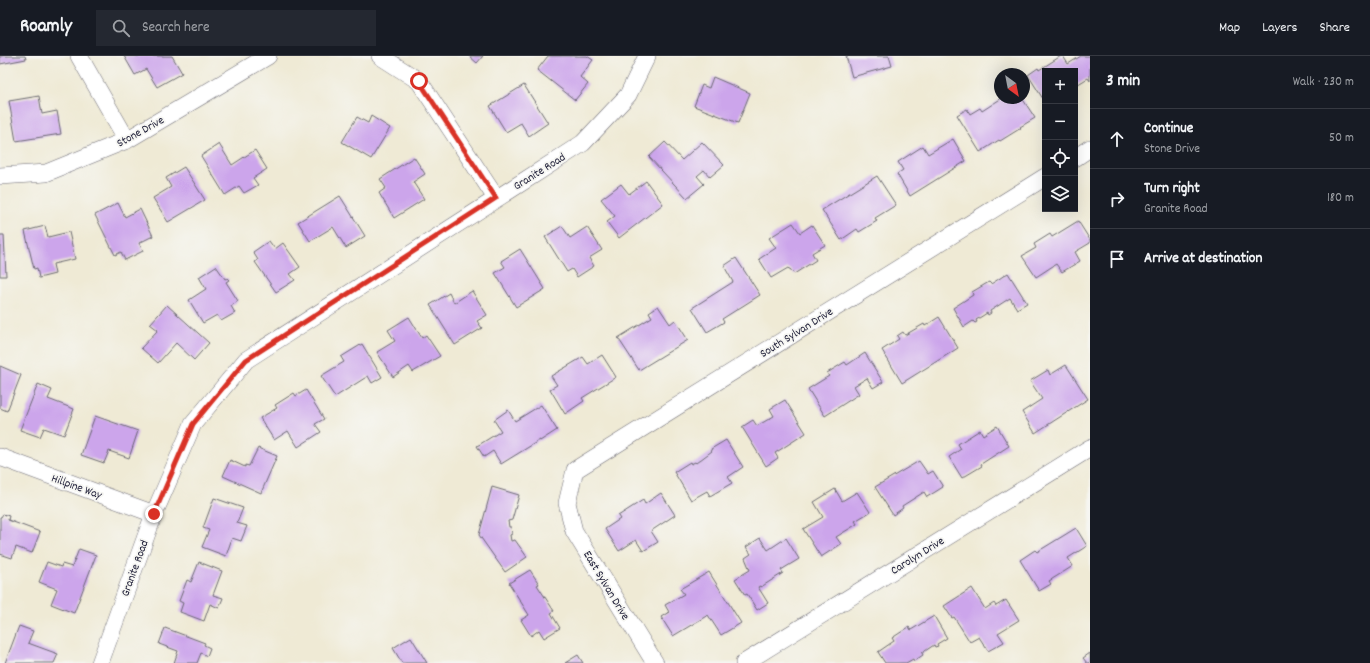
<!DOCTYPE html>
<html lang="en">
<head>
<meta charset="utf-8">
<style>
  :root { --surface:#171b24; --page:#242831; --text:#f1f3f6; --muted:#9ea1a6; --line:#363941 }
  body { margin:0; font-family:Dekko,sans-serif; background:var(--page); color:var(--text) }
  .controls { position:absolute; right:12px; top:12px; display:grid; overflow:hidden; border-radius:0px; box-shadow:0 4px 16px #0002 }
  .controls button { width:36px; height:36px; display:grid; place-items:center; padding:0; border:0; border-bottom:1px solid var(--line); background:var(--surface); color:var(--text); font:20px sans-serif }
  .compass { position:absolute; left:994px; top:12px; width:36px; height:36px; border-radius:50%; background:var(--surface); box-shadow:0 4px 16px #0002; rotate:148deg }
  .stop { position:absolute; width:12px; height:12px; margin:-9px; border:3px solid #d93025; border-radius:50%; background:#fff }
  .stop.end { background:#d93025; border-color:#fff; box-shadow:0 1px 4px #0008 }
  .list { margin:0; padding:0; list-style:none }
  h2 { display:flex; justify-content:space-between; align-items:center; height:52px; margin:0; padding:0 16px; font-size:17px }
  h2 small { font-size:13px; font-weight:400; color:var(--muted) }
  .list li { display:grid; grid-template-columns:26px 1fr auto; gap:12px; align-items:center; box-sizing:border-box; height:60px; padding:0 16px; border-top:1px solid var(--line) }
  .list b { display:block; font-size:15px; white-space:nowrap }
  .list p { margin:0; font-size:13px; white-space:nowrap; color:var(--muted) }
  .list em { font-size:13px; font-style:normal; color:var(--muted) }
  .icon { flex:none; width:22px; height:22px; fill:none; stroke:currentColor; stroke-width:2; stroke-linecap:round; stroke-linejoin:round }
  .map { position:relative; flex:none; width:1090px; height:607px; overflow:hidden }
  header { display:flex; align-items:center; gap:24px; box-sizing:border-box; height:56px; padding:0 20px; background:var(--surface); border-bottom:1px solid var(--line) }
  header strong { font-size:19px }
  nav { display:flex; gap:22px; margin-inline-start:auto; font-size:14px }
  .search { width:280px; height:36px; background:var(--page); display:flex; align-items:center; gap:10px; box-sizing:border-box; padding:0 14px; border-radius:0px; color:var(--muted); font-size:15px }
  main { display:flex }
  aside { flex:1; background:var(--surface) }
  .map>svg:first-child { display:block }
  .building { fill:#cca5eb }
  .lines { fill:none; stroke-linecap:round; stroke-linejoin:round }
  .street-casing { stroke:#6a6871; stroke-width:18 }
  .street { stroke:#fff; stroke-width:17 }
  .route { stroke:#d93025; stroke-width:5 }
  .labels { text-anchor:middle; stroke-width:3.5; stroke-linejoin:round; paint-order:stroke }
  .street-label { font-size:12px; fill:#22223b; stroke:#f6f6f2 }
</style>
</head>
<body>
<header>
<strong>Roamly</strong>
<div class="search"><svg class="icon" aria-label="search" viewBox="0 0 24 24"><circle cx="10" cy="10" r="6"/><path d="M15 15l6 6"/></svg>Search here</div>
<nav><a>Map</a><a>Layers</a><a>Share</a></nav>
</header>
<main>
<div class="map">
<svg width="1090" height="607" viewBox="0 0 1090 607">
  <rect width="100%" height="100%" fill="#f6f6f2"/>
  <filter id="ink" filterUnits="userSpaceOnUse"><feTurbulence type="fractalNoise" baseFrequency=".025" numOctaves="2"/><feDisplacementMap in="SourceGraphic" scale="8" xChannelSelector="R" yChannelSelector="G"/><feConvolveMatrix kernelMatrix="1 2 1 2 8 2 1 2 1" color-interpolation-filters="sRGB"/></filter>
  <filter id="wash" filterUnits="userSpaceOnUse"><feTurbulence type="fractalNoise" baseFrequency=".012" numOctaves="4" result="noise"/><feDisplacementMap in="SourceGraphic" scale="16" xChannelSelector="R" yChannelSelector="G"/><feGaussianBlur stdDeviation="0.9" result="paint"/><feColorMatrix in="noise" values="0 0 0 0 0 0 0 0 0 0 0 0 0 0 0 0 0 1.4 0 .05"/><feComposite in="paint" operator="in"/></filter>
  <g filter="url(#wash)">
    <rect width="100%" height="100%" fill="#efead5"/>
    <g id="blocks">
      <g class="building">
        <path d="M0 0H25L26 3 0 8Z"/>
        <path d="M124 0H172L182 17 157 31 146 13 135 19Z"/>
        <path d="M469 0H483L477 7Z"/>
        <path d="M548 0H587L593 4 580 21 588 28 575 44 537 14Z"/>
        <path d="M846 0H889L892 10 852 21Z"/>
        <path d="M1061 0H1063L1068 8 1081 0H1090V25L1088 22 1075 30V15H1045V46L1028 19 1038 12 1039 14Z"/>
        <path d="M713 21 750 37 738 67 694 50 702 29 709 32Z"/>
        <path d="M524 29 548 67 529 80 521 67 506 76 490 50Z"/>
        <path d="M39 40 42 58 57 55 61 78 16 85 9 45Z"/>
        <path d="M1002 42H1022L1035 62 1020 71 1021 72 1000 85 999 84 980 96 957 59 967 53 970 58 980 52 982 55Z"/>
        <path d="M371 60 390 72 371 103 342 86 357 61 368 67Z"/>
        <path d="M953 83 966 105 910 140 897 118 903 114 898 106 923 90 928 98Z"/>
        <path d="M665 86 682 104 702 86 724 109 710 121 704 114 697 120 704 128 687 142 649 101Z"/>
        <path d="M219 88 232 109 255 94 267 113 253 122 258 129 244 137 239 130 225 139 201 100Z"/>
        <path d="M414 101 425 118 413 126 424 143 394 162 379 137 386 132 380 123Z"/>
        <path d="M184 111 205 144 168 166 153 142 171 131 166 122Z"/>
        <path d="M877 120 896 149 875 162 877 165 859 176 857 173 841 184 822 154Z"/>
        <path d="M646 125 663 148 619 182 607 166 615 160 601 143 621 128 629 138Z"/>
        <path d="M340 140 365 180 346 192 333 171 310 185 298 166Z"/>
        <path d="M118 147 125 161 140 153 153 180 139 187 143 195 125 204 121 196 115 199 95 159Z"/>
        <path d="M1078 165 1090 184V187L1075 196 1080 205 1062 216 1056 208 1036 221 1022 200 1036 192 1034 188 1050 178 1052 181Z"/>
        <path d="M793 167 800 177 812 169 825 189 812 197 816 204 794 218 790 213H789L788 212 771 222 759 203 776 192 769 182Z"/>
        <path d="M45 170 48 181 69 176 75 203 53 208 55 218 39 222 37 212 34 213 25 175Z"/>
        <path d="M562 170 570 182 587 171 602 194 589 202 594 210 577 221 572 213 567 216 545 181Z"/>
        <path d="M0 179H4L6 220H0Z"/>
        <path d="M269 185 275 193 283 187 300 211 290 218 295 224 276 236 255 206 258 204 253 196Z"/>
        <path d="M520 193 545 233 516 251 495 217 505 211 501 205Z"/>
        <path d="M736 202 760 239 722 263 724 266 707 276 692 252 733 226 724 210Z"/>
        <path d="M216 210 225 223 227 222 229 224 226 226 238 245 231 250 235 257 221 265 217 259 203 267 189 244 206 233 199 221Z"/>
        <path d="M1008 217 1027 247 1017 253 1010 242 990 255 991 257 988 259 987 257 976 264 977 266 975 267 973 265 964 271 953 252 973 239 972 236 989 226 991 228Z"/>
        <path d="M472 235 487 259 477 265 482 272 455 289 430 249 449 237 454 247Z"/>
        <path d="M167 249 209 287 194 304 176 287 158 307 141 292 158 274 150 268Z"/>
        <path d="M658 250 670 268 675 264 688 284 639 314 618 282 652 261 649 256Z"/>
        <path d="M409 261 422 282 426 279 440 300 413 316 409 310 393 321 377 296 395 285 388 274Z"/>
        <path d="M939 261 958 292 902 327 882 294 899 283 897 280 903 276 905 279 924 268 925 270Z"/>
        <path d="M362 288 382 321 372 327 368 320 335 341 321 320 344 306 341 301Z"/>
        <path d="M865 297 883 326 873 332 867 322 854 330 859 338 825 360 808 333 829 320 827 317 845 306 847 309Z"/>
        <path d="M602 299 616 321 582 342 584 345 565 358 550 333 557 329 551 320 583 301 588 308Z"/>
        <path d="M1066 309 1088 343 1035 377 1022 356 1042 343 1030 325 1048 314 1050 319Z"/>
        <path d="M0 310 21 319 7 355 0 352Z"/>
        <path d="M38 328 52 334 48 343 74 353 64 379 44 372 40 381 20 374Z"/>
        <path d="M306 334 324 363 315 368 321 376 298 391 288 375 274 384 260 362 277 352 275 349 294 337 296 340Z"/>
        <path d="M785 344 806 377 775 397 778 402 766 410 742 371 753 364 757 370 774 360 770 353Z"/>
        <path d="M541 349 557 374 540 385V384L501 408 493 395 484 401 477 390 501 375 494 364 508 354 515 365Z"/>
        <path d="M95 360 138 375 129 402 109 395 104 407 81 399Z"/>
        <path d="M997 370 1009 390 981 408 982 410 962 422 949 401 961 393 958 388 980 374 983 379Z"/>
        <path d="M726 384 743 411 728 421 732 427 710 440 707 435 691 444 674 416 690 406 691 408 695 406 696 407 712 395 711 393Z"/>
        <path d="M258 392 277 400 261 437 223 420 230 404 245 411V409L249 410Z"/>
        <path d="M919 405 928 418 933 415 943 431 927 441 924 436 902 450 903 452 893 459 875 431Z"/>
        <path d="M492 431 519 439 512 464 508 465 509 471H511L512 478 510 479 511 485 515 484 527 501 505 516 479 479Z"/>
        <path d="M835 433 842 445 857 436 870 456 855 465 857 468 836 481 841 488 821 501 803 473 823 461 814 446Z"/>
        <path d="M661 437 675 459 651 475 658 486 643 495 636 484 619 495 605 473 620 463 618 460 643 444 645 448Z"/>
        <path d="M214 442 243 452 237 467 247 470 241 485 232 482 226 500 202 491 209 474 203 472Z"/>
        <path d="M3 458 9 460 8 464 40 476 32 497 16 491 12 502 0 498V461H1Z"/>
        <path d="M1076 472 1087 490 1068 502 1073 510 1049 525 1051 528 1039 535 1020 504 1035 494 1037 496Z"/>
        <path d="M760 482 768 494 786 482 799 503 781 514 783 517 761 531 760 530 758 531 768 547 757 554 747 538 745 539 735 523 750 514 745 502 751 498 746 491Z"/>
        <path d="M79 493 96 499 74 557 51 548 57 533 39 526 47 506 61 511 62 508 72 511Z"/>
        <path d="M199 506 222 515 213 539 223 542 219 552 210 548 204 565 180 556 183 547 179 545 187 524 191 526Z"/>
        <path d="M530 514 539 528 537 529 554 555 551 557 560 572 544 582 539 574 531 580 521 564 529 559 509 527Z"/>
        <path d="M709 516 741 567 721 579 708 559 673 580 661 561 669 556 665 549 684 538 680 533Z"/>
        <path d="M972 532 985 553 994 547 996 550 1006 544 1019 564 998 577 1004 586 988 595 979 581 970 586 954 561 952 562 944 550Z"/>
        <path d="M934 560 947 582 937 588 938 590 935 591 934 589 922 597 923 599 914 605 913 603 906 607H885L878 596 894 585 892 582 909 571 911 574Z"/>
        <path d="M19 570 33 575 28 587 58 598 54 607H5Z"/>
        <path d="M165 572 205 587 204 589 210 592 207 600 201 597 197 607H174L178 595 159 588Z"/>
        <path d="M411 581 427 607H402L393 592Z"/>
        <path d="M1090 597V607H1087L1083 602Z"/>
        <path d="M578 599 583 607H565Z"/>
      </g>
    </g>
  </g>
  <g filter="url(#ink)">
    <use href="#blocks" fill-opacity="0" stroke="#6a6871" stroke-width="1"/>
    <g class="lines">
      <defs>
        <g id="street">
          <path d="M79 0 127 84"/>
          <path d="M380 0 419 25 496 142"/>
          <path d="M1075 102 1090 92"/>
          <path d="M0 120 46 117 127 84 268 0"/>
          <path d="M0 401 154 458"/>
          <path d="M100 607 154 458 193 368 246 304 583 87 628 39 647 0"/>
          <path d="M655 607 574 475 567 447 575 414 1045 121"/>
          <path d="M744 607 1090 392"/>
        </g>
      </defs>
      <use href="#street" class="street-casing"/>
      <use href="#street" class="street"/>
    </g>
  </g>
  <g class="lines" filter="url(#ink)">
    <path class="route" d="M154 458 193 368 246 304 496 142 419 25"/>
  </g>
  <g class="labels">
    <g class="street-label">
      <text transform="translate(140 75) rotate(-29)" y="4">Stone Drive</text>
      <text transform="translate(539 115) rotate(-32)" y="4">Granite Road</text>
      <text transform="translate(796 276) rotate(-32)" y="4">South Sylvan Drive</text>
      <text transform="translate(77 430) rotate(20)" y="4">Hillpine Way</text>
      <text transform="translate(917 499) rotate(-32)" y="4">Carolyn Drive</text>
      <text transform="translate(134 512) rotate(-70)" y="4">Granite Road</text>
      <text transform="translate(607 529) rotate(59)" y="4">East Sylvan Drive</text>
    </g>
  </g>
</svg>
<div class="controls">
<button>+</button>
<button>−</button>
<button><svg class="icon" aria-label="locate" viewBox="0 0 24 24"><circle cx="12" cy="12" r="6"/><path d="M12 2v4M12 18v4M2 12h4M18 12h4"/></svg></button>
<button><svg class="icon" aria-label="layers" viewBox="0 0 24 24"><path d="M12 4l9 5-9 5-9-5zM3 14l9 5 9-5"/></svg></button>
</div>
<svg class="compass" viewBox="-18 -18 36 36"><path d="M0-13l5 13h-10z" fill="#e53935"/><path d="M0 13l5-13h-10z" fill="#9ea1a6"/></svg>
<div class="stop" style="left:419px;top:25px"></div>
<div class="stop end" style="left:154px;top:458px"></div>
</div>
<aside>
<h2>3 min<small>Walk · 230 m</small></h2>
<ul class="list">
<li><svg class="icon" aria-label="ahead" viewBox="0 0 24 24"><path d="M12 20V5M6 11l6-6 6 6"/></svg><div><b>Continue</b><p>Stone Drive</p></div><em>50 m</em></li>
<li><svg class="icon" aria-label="right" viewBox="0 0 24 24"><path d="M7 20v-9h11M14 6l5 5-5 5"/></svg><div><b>Turn right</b><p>Granite Road</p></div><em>180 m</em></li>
<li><svg class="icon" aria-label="arrive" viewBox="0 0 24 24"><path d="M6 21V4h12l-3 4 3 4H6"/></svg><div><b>Arrive at destination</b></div></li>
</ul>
</aside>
</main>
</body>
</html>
